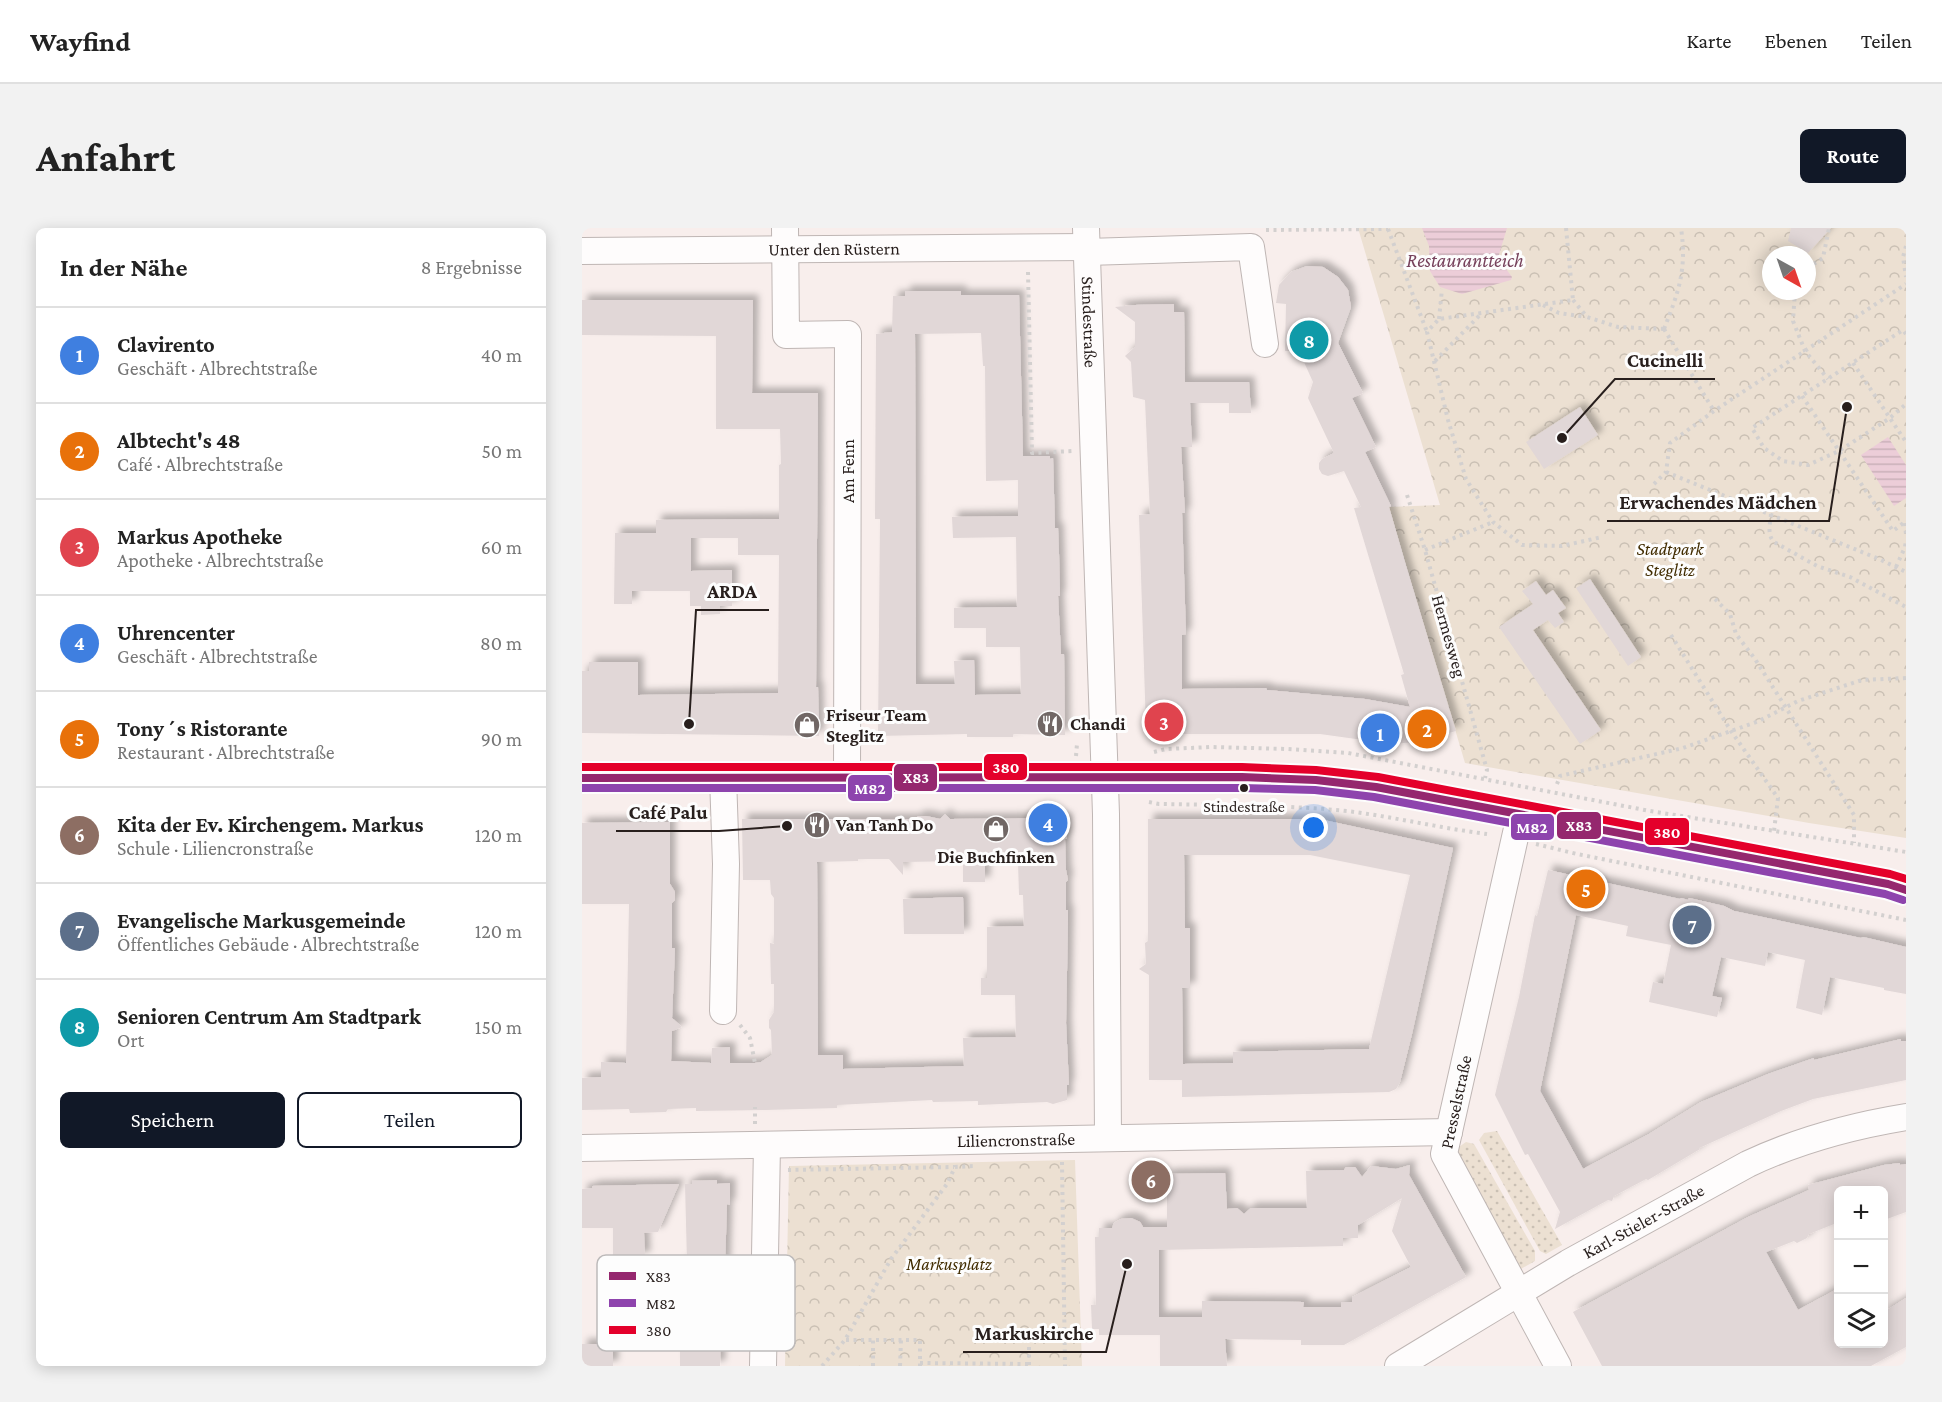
<!DOCTYPE html>
<html lang="de">
<head>
<meta charset="utf-8">
<style>
  :root { --surface:#fff; --page:#f2f2f2; --text:#222; --muted:#767676; --line:#e0e0e0; --accent:#111827 }
  body { margin:0; font-family:"Crimson Pro",serif; background:var(--page); color:var(--text) }
  .controls { position:absolute; right:18px; bottom:18px; display:grid; overflow:hidden; border-radius:9px; box-shadow:0 3px 15px #0003 }
  .controls button { width:54px; height:54px; display:grid; place-items:center; padding:0; border:0; border-bottom:2px solid var(--line); background:var(--surface); color:var(--text); font:30px sans-serif }
  .compass { position:absolute; left:1180px; top:18px; width:54px; height:54px; border-radius:50%; background:var(--surface); box-shadow:0 3px 15px #0003; rotate:140deg }
  .you { position:absolute; left:732px; top:600px; width:21px; height:21px; margin:-15px; border:4px solid #fff; border-radius:50%; background:#1a73e8; box-shadow:0 0 0 9px #1a73e833 }
  .badge { display:grid; place-items:center; width:39px; height:39px; border-radius:50%; background:var(--accent); color:#fff; font-size:20px; font-weight:700 }
  .pin { position:absolute; translate:-50% -50%; border:3px solid #fff; box-shadow:0 2px 6px #0006 }
  .list { margin:0; padding:0; list-style:none }
  h2 { display:flex; justify-content:space-between; align-items:center; height:78px; margin:0; padding:0 24px; font-size:26px }
  h2 small { font-size:20px; font-weight:400; color:var(--muted) }
  .list li { display:grid; grid-template-columns:39px 1fr auto; gap:18px; align-items:center; box-sizing:border-box; height:96px; padding:0 24px; border-top:2px solid var(--line) }
  .list b { display:block; font-size:22px; white-space:nowrap }
  .list p { margin:0; font-size:20px; white-space:nowrap; color:var(--muted) }
  .list em { font-size:20px; font-style:normal; color:var(--muted) }
  .actions { display:flex; gap:12px; padding:18px 24px }
  .actions a { flex:1; padding:14px 0; border:2px solid var(--accent); border-radius:9px; text-align:center; font-size:21px; color:var(--accent) }
  .actions .main { background:var(--accent); color:#fff }
  .icon { flex:none; width:33px; height:33px; fill:none; stroke:currentColor; stroke-width:2; stroke-linecap:round; stroke-linejoin:round }
  .map { position:relative; flex:none; width:1324px; height:1138px; overflow:hidden; border-radius:9px }
  header { display:flex; align-items:center; gap:36px; box-sizing:border-box; height:84px; padding:0 30px; background:var(--surface); border-bottom:2px solid var(--line) }
  header strong { font-size:28px }
  nav { display:flex; gap:33px; margin-inline-start:auto; font-size:21px }
  .intro { display:flex; align-items:center; justify-content:space-between; box-sizing:border-box; height:144px; padding:0 36px }
  h1 { margin:0; font-size:42px }
  .button { padding:15px 27px; border-radius:9px; background:var(--accent); color:#fff; font-size:21px; font-weight:700 }
  main { display:flex; gap:36px; padding:0 36px }
  aside { flex:1; background:var(--surface); border-radius:9px; box-shadow:0 3px 15px #0003 }
  .map>svg:first-child { display:block }
  .grass { fill:url(#grass-dots) }
  .forest { fill:url(#forest-crowns); fill-rule:evenodd }
  .garden { fill:#ece0d2 }
  .water { fill:url(#water-rules) }
  .building { fill:#e1d7d7; fill-rule:evenodd; filter:url(#shadow) }
  .lines { fill:none; stroke-linecap:round; stroke-linejoin:round }
  .minor-casing { stroke:#bfb6b4; stroke-width:28 }
  .path { stroke:#d3d0cf; stroke-width:4; stroke-dasharray:3 4.5; stroke-linecap:butt }
  .minor { stroke:#fefcfc; stroke-width:26 }
  .bus-1-casing { stroke:#fdfdfd; stroke-width:12 }
  .bus-2-casing { stroke:#fdfdfd; stroke-width:12 }
  .bus-3-casing { stroke:#fdfdfd; stroke-width:12 }
  .bus-1 { stroke:#95276e; stroke-width:8 }
  .bus-2 { stroke:#8e44ad; stroke-width:8 }
  .bus-3 { stroke:#e4002b; stroke-width:8 }
  .bus-dot { fill:#281f1d; stroke:#fdfdfd; stroke-width:2 }
  .labels { text-anchor:middle; stroke-width:6; stroke-linejoin:round; paint-order:stroke }
  .bus-label { font-size:16px; fill:#281f1d; stroke:#fdfdfd }
  .street-label { font-size:18px; fill:#281f1d; stroke:#fdfdfd }
  .park-label { font-size:18px; font-style:italic; fill:#412c00; stroke:#fdfdfd }
  .poi-label { font-size:18px; font-weight:bold; fill:#281f1d; stroke:#fdfdfd; text-anchor:start }
  .water-label { font-size:20px; font-style:italic; fill:#77425c; stroke:#fdfdfd }
  .key { fill:#fdfdfd; stroke:#bdbaba; stroke-width:1.5 }
  .key-label { font-size:16px; fill:#281f1d }
  .leader { fill:none; stroke:#281f1d; stroke-width:2 }
  .callout-dot { fill:#281f1d; stroke:#fdfdfd; stroke-width:2 }
  .callout-label { font-size:20px; text-anchor:middle; font-weight:bold; fill:#281f1d; stroke:#fdfdfd; stroke-width:6; stroke-linejoin:round; paint-order:stroke }
  .line-badge { stroke:#fdfdfd; stroke-width:2 }
  .badge-label { font-size:16px; text-anchor:middle; font-weight:bold; fill:#fff }
</style>
</head>
<body>
<header>
<strong>Wayfind</strong>
<nav><a>Karte</a><a>Ebenen</a><a>Teilen</a></nav>
</header>
<div class="intro"><h1>Anfahrt</h1><a class="button">Route</a></div>
<main>
<aside>
<h2>In der Nähe<small>8 Ergebnisse</small></h2>
<ul class="list">
<li><span class="badge" style="background:#3f7fe0">1</span><div><b>Clavirento</b><p>Geschäft · Albrechtstraße</p></div><em>40 m</em></li>
<li><span class="badge" style="background:#e8710a">2</span><div><b>Albtecht's 48</b><p>Café · Albrechtstraße</p></div><em>50 m</em></li>
<li><span class="badge" style="background:#e0444e">3</span><div><b>Markus Apotheke</b><p>Apotheke · Albrechtstraße</p></div><em>60 m</em></li>
<li><span class="badge" style="background:#3f7fe0">4</span><div><b>Uhrencenter</b><p>Geschäft · Albrechtstraße</p></div><em>80 m</em></li>
<li><span class="badge" style="background:#e8710a">5</span><div><b>Tony´s Ristorante</b><p>Restaurant · Albrechtstraße</p></div><em>90 m</em></li>
<li><span class="badge" style="background:#8d6e63">6</span><div><b>Kita der Ev. Kirchengem. Markus</b><p>Schule · Liliencronstraße</p></div><em>120 m</em></li>
<li><span class="badge" style="background:#5c6f8a">7</span><div><b>Evangelische Markusgemeinde</b><p>Öffentliches Gebäude · Albrechtstraße</p></div><em>120 m</em></li>
<li><span class="badge" style="background:#0f9aa8">8</span><div><b>Senioren Centrum Am Stadtpark</b><p>Ort</p></div><em>150 m</em></li>
</ul>
<div class="actions"><a class="main">Speichern</a><a>Teilen</a></div>
</aside>
<div class="map">
<svg width="1324" height="1138" viewBox="0 0 1324 1138">
  <defs>
    <pattern id="grass-dots" width="8" height="8" patternUnits="userSpaceOnUse" patternTransform="scale(1.5)"><rect width="8" height="8" fill="#ece0d2"/><path d="M2 2h.1M6 6h.1" fill="none" stroke="#cac0b4" stroke-width="1.8" stroke-linecap="round"/></pattern>
    <pattern id="forest-crowns" width="20" height="18" patternUnits="userSpaceOnUse" patternTransform="scale(1.5)"><rect width="20" height="18" fill="#ece0d2"/><path d="M2 6a3 3 0 1 1 6 0M12 15a3 3 0 1 1 6 0" fill="none" stroke="#cac0b4"/></pattern>
    <pattern id="water-rules" width="6" height="5" patternUnits="userSpaceOnUse" patternTransform="scale(1.5)"><rect width="6" height="5" fill="#eccdd8"/><path d="M0 2.5h6" fill="none" stroke="#cab0b9"/></pattern>
    <filter id="shadow"><feDropShadow dx="5.5" dy="-5.5" stdDeviation="3" flood-color="#0004"/></filter>
  </defs>
  <rect width="100%" height="100%" fill="#f8eeec"/>
  <g class="grass">
    <path d="M915 903 980 1017 964 1026 958 1023 897 912 902 905Z"/>
    <path d="M884 914 892 916 953 1023V1033L937 1042 876 934 874 921Z"/>
  </g>
  <g class="forest">
    <path d="M776 0H1324V610L1227 595 883 535 807 279 858 277ZM1189 27H1225V63H1189Z"/>
    <path d="M493 932 500 1138H203L207 938Z"/>
  </g>
  <path class="garden" d="M294 1118 315 1119V1138H293Z"/>
  <g class="water">
    <path d="M840 0H925L916 30 930 49 929 52 880 66 858 59 848 43 847 18Z"/>
    <path d="M1306 209 1324 237V270L1312 278 1279 227Z"/>
  </g>
  <g class="building">
    <path d="M1209 0H1249L1226 25 1206 13Z"/>
    <path d="M725 38 741 39 756 49 766 62 769 79 756 115 781 165 770 170 794 219 783 224 809 278 807 279 824 338 874 503 833 514 810 516 738 506H568L564 500 557 287 568 286 563 172 551 169 549 134 543 128 553 119V94L533 79 553 77 592 76V84H602L603 154H667L669 185H647V175H608L610 219H599L603 285H600L604 406 600 407V461L684 460 685 462 783 471 828 479 819 447 822 446 772 280 779 279 762 243 746 248 740 246 737 241V235L740 231 752 225 726 170 731 154 717 123H703L704 76 694 75 697 57 709 44Z"/>
    <path d="M323 63H379V67H437L441 228H468V231L471 230 473 300H476L477 326 478 368H476L479 426H482L483 507 431 506V509H385V506L296 508 298 291H293L294 106 310 104 311 68H323ZM399 105 401 138H403L404 253 436 252V288L370 289 371 310 434 309 435 379 372 380V400H404V419H438L439 466 393 467 392 432 372 433 373 456H334L333 106Z"/>
    <path d="M0 72H171L170 165H236L234 459H236L237 508 0 505V443H7V434H56V467L196 465 197 327H156V310H109V343L150 342V378H138V386L119 387V378H108V363H50V376H32L33 305H74V292L197 291V237L199 236 198 201H134V108L0 107Z"/>
    <path d="M998 179 1016 207 962 241 944 214Z"/>
    <path d="M1008 351 1059 429 1046 438 994 360Z"/>
    <path d="M954 353 964 367 971 362 984 380 976 385 982 394 973 400 966 392 951 402 1019 502 998 516 917 399 951 376 940 363Z"/>
    <path d="M363 586 368 591 485 590V611H483L484 642 486 652 484 654V682H486V693L484 795 487 857H485V872L471 876 465 874 396 877V873L351 874 350 872 255 877V880L183 882 114 883V880L86 881 84 884 48 885 47 881 0 882V850L19 849V834L44 835 47 676H0V595L88 594V656L93 664V672L90 675V720H93L90 790 100 799 90 803 89 833 129 835 130 820 148 819V835H173L179 834 190 827 189 802 187 800V792L192 784V756H189L188 715 192 716V670L189 666 188 652H161L160 591H334L336 588H344L358 591ZM276 631H307L321 647V634L381 633V654H403V634H436L437 667H441L442 698 405 699V750H399V767H433L434 809 381 810 382 838 261 841V827H236L235 634 276 633Z"/>
    <path d="M566 591H737L871 620 830 806 818 854 814 861 807 864 600 869V852H567V747L557 741 564 736 563 715 566 713ZM602 627H728L828 647 787 821 651 824V835L601 836 600 760H608V700H603Z"/>
    <path d="M966 642 1098 671 1099 670 1106 672 1107 670 1142 678 1152 683 1279 710 1281 709 1324 719V766L1302 762V760L1248 749 1240 787 1214 780 1223 732 1186 724 1183 738 1139 729 1130 768 1140 770 1135 789 1067 774 1071 754 1081 756 1089 717 1044 708 1046 698 994 687 958 863 1001 941 1067 906 1119 874 1186 846 1232 830V832L1319 811V813H1324V852L1231 871 1199 883 1117 920 1118 921 1066 952 1064 951 1032 968 1030 973 1026 972 973 1001 978 984 946 926 943 927 913 867 937 769 953 687 955 688Z"/>
    <path d="M381 669 382 706H322L321 671Z"/>
    <path d="M1318 935V937L1324 936V984L1302 992V963H1257V994L1227 1006 1225 1010 1215 1015 1212 1013 1184 1024 1216 1082 1257 1060V1116H1302V1084L1324 1070V1119L1289 1138H1020L991 1084 1166 989 1227 962 1226 957 1302 937Z"/>
    <path d="M828 937 827 947 884 1049 762 1117H719V1112L643 1111 645 1138H578V1107H517V1101H510L509 1077H514L513 1009H517V1000H530L532 995 539 991 549 990 558 994 561 999H585V946L643 945 645 981 655 980 662 986 669 980H725L724 943 762 942 764 939H773L780 949 789 938 814 941ZM820 970 810 1003 829 1039 770 1069V1074H759V1079H721L722 1074 620 1073V1089H577V1022L761 1018V1010H776V997Z"/>
    <path d="M135 952V956L148 955V977L145 976 143 1038 145 1092 139 1093 138 1138H98V1097L85 1096 86 1071 99 1072V1034H105L103 956H110V953Z"/>
    <path d="M97 956 76 1004 62 1005 63 1029 31 1030V1000H0V961L10 960V958Z"/>
    <rect x="0" y="1116" width="31" height="22"/>
  </g>
  <g class="lines">
    <defs>
      <g id="minor">
        <path d="M203 0 204 107 266 106 265 549"/>
        <path id="s1" d="M504 0 524 586 526 909"/>
        <path id="s2" d="M0 23 505 19"/>
        <path d="M505 24 669 19 683 116"/>
        <path d="M141 549 144 636 141 783"/>
        <path d="M0 550 660 549 734 552 794 559 1306 656 1324 662"/>
        <path d="M938 587 862 926 976 1138"/>
        <path id="s3" d="M0 920 867 904"/>
        <path d="M181 1138 185 917"/>
        <path id="s4" d="M816 1138 986 1035 1166 936C1217 912 1269 898 1324 889"/>
      </g>
    </defs>
    <use href="#minor" class="minor-casing"/>
    <g class="path">
      <path d="M984 0 991 72 857 91 845 104 866 192 884 251 911 294 940 317 980 318 1020 309"/>
      <path d="M806 1 845 104"/>
      <path d="M684 2 806 1"/>
      <path d="M1324 18 1321 29 1324 49"/>
      <path d="M1225 40 1241 30 1247 0"/>
      <path d="M446 44 450 225 491 223"/>
      <path d="M1213 63 1211 93 1223 123 1246 151"/>
      <path d="M991 72 1005 89 1036 99 1082 101"/>
      <path d="M961 77 977 85 1004 89"/>
      <path d="M857 91 860 61"/>
      <path d="M1082 101C1097 63 1105 41 1099 0"/>
      <path d="M1082 101 1132 183"/>
      <path d="M1324 106 1321 102 1170 200 1182 220 1201 233 1226 237 1257 223 1308 190 1324 176"/>
      <path d="M853 133 898 87"/>
      <path d="M1271 135 1324 214"/>
      <path d="M1220 168 1311 303 1324 293"/>
      <path d="M1084 244 1297 331 1324 344"/>
      <path d="M1072 256 1084 244 1088 215 1132 183 1324 56"/>
      <path d="M825 267 843 322 905 542 903 550"/>
      <path d="M1189 286C1188 296 1185 307 1192 314L1235 338 1268 349 1324 379"/>
      <path d="M1323 295 1324 307"/>
      <path d="M843 322 911 294"/>
      <path d="M1314 339 1323 319 1324 312"/>
      <path d="M1133 371 1148 386 1154 406 1173 431 1272 587V615"/>
      <path d="M1089 407 1149 503 1196 570 1192 603"/>
      <path d="M572 524 584 521 629 519 706 521 766 525 1068 583 1324 624"/>
      <path d="M494 528 495 516"/>
      <path d="M975 556 978 548 1101 520 1177 493 1216 473 1280 452 1324 450"/>
      <path d="M567 574 577 576C640 577 702 577 765 583 812 589 858 600 905 606"/>
      <path d="M954 616 995 626 1324 692"/>
      <path d="M158 797 168 810 173 835"/>
      <path d="M173 896V879"/>
      <path d="M480 934 483 1138"/>
      <path d="M206 942 372 939"/>
      <path d="M264 1112H338V1138"/>
      <path d="M338 1135 447 1136"/>
      <path d="M447 1137V1112L482 1110"/>
      <path d="M240 1138 263 1112 309 1031 365 956 373 939 393 938"/>
      <path d="M291 1138V1112"/>
      <path d="M318 1138 319 1112"/>
    </g>
    <use href="#minor" class="minor"/>
    <defs>
      <path id="bus-1" d="M0 550 660 549 734 552 794 559 1306 656 1324 662"/>
      <path id="bus-2" d="M0 560H660L733 562 792 569 1303 666 1321 672"/>
      <path id="bus-3" d="M0 539H660L734 542 796 549 1308 646 1324 651"/>
    </defs>
    <use href="#bus-1" class="bus-1-casing"/>
    <use href="#bus-2" class="bus-2-casing"/>
    <use href="#bus-3" class="bus-3-casing"/>
    <use href="#bus-1" class="bus-1"/>
    <use href="#bus-2" class="bus-2"/>
    <use href="#bus-3" class="bus-3"/>
  </g>
  <defs>
    <symbol id="restaurant-disc" viewBox="-11 -11 22 22"><circle r="9.5" fill="#716765" stroke="#fdfdfd"/><path d="M-5-6h1v4h1v-4h1v4h1v-4h1v5L-1.5 .5V6h-2V.5L-5-1ZM5-6V6H3V1.5H1.5Q1.5-4 5-6Z" fill="#fff"/></symbol>
    <symbol id="shop-disc" viewBox="-11 -11 22 22"><circle r="9.5" fill="#716765" stroke="#fdfdfd"/><path d="M-5-2.5h2.3a2.7 3.5 0 0 1 5.4 0H5L5.5 6h-11ZM-1.5-2.5h3a1.5 2.3 0 0 0-3 0Z" fill="#fff"/></symbol>
  </defs>
  <g fill-rule="evenodd">
    <use href="#restaurant-disc" x="453" y="481" width="30" height="30"/>
    <use href="#shop-disc" x="210" y="482" width="30" height="30"/>
    <use href="#restaurant-disc" x="220" y="582" width="30" height="30"/>
    <use href="#shop-disc" x="399" y="586" width="30" height="30"/>
  </g>
  <circle class="bus-dot" cx="662" cy="560" r="5"/>
  <g class="labels">
    <g class="bus-label">
      <text x="662" y="584">Stindestraße</text>
    </g>
    <g class="street-label">
      <text dy="6" stroke="none"><textPath href="#s2" startOffset="252">Unter den Rüstern</textPath></text>
      <text dy="6" stroke="none"><textPath href="#s1" startOffset="94">Stindestraße</textPath></text>
      <text transform="translate(266 243) rotate(-90)" y="6">Am Fenn</text>
      <text transform="translate(867 408) rotate(74)" y="6">Hermesweg</text>
      <text transform="translate(874 874) rotate(-78)" y="6">Presselstraße</text>
      <text dy="6" stroke="none"><textPath href="#s3" startOffset="434">Liliencronstraße</textPath></text>
      <text dy="6" stroke="none"><textPath href="#s4" startOffset="285">Karl-Stieler-Straße</textPath></text>
    </g>
    <g class="park-label">
      <text x="1088" y="327">Stadtpark<tspan x="1088" dy="21">Steglitz</tspan></text>
      <text x="367" y="1042">Markusplatz</text>
    </g>
    <g class="poi-label">
      <text x="244" y="493">Friseur Team<tspan x="244" dy="21">Steglitz</tspan></text>
      <text x="488" y="502">Chandi</text>
      <text x="254" y="603">Van Tanh Do</text>
      <text x="414" y="635" text-anchor="middle">Die Buchfinken</text>
    </g>
    <g class="water-label">
      <text x="883" y="39">Restaurantteich</text>
    </g>
  </g>
  <rect x="15" y="1027" width="198" height="96" rx="9" class="key"/>
  <rect x="27" y="1044" width="27" height="8" fill="#95276e"/>
  <rect x="27" y="1071" width="27" height="8" fill="#8e44ad"/>
  <rect x="27" y="1098" width="27" height="8" fill="#e4002b"/>
  <g class="key-label">
    <text x="64" y="1054">X83</text>
    <text x="64" y="1081">M82</text>
    <text x="64" y="1108">380</text>
  </g>
  <path class="leader" d="M980 210L1033 151H1133M1265 179L1247 293H1025M107 496L114 382H187M205 598L137 603H34M545 1036L524 1124H381"/>
  <g class="callout-dot">
    <circle cx="980" cy="210" r="6"/>
    <circle cx="1265" cy="179" r="6"/>
    <circle cx="107" cy="496" r="6"/>
    <circle cx="205" cy="598" r="6"/>
    <circle cx="545" cy="1036" r="6"/>
  </g>
  <g class="callout-label">
    <text x="1083" y="139">Cucinelli</text>
    <text x="1136" y="281">Erwachendes Mädchen</text>
    <text x="150" y="370">ARDA</text>
    <text x="86" y="591">Café Palu</text>
    <text x="452" y="1112">Markuskirche</text>
  </g>
  <g class="line-badge">
    <rect x="401" y="525" width="45" height="28" rx="6" fill="#e4002b"/>
    <rect x="311" y="535" width="45" height="29" rx="6" fill="#95276e"/>
    <rect x="265" y="546" width="46" height="28" rx="6" fill="#8e44ad"/>
    <rect x="974" y="583" width="46" height="29" rx="6" fill="#95276e"/>
    <rect x="928" y="585" width="45" height="28" rx="6" fill="#8e44ad"/>
    <rect x="1062" y="589" width="46" height="29" rx="6" fill="#e4002b"/>
  </g>
  <g class="badge-label">
    <text x="424" y="545">380</text>
    <text x="334" y="555">X83</text>
    <text x="288" y="566">M82</text>
    <text x="997" y="603">X83</text>
    <text x="950" y="605">M82</text>
    <text x="1085" y="610">380</text>
  </g>
</svg>
<div class="controls">
<button>+</button>
<button>−</button>
<button><svg class="icon" aria-label="layers" viewBox="0 0 24 24"><path d="M12 4l9 5-9 5-9-5zM3 14l9 5 9-5"/></svg></button>
</div>
<svg class="compass" viewBox="-18 -18 36 36"><path d="M0-13l5 13h-10z" fill="#e53935"/><path d="M0 13l5-13h-10z" fill="#767676"/></svg>
<div class="you"></div>
<div class="pin badge" style="left:798px;top:505px;background:#3f7fe0">1</div>
<div class="pin badge" style="left:845px;top:501px;background:#e8710a">2</div>
<div class="pin badge" style="left:582px;top:494px;background:#e0444e">3</div>
<div class="pin badge" style="left:466px;top:595px;background:#3f7fe0">4</div>
<div class="pin badge" style="left:1004px;top:661px;background:#e8710a">5</div>
<div class="pin badge" style="left:569px;top:952px;background:#8d6e63">6</div>
<div class="pin badge" style="left:1110px;top:697px;background:#5c6f8a">7</div>
<div class="pin badge" style="left:727px;top:112px;background:#0f9aa8">8</div>
</div>
</main>
</body>
</html>
